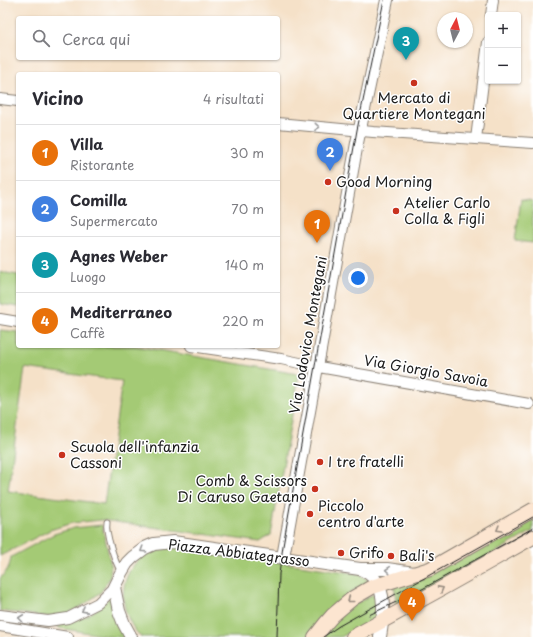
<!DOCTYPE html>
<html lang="it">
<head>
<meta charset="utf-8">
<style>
  :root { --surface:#fff; --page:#f7f7f7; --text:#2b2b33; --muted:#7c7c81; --line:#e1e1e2; --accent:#c8321e }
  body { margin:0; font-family:"Playpen Sans",sans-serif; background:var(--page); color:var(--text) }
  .controls { position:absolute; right:12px; top:12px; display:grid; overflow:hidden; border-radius:4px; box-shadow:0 1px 3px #0004 }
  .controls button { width:36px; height:36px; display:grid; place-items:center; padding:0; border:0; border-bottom:1px solid var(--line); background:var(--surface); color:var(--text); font:20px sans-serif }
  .compass { position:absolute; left:437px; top:12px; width:36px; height:36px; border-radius:50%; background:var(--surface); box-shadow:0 1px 3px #0004; rotate:7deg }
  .you { position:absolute; left:358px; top:278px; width:14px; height:14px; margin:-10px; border:3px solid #fff; border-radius:50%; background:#1a73e8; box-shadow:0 0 0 6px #1a73e833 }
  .badge { display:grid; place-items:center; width:26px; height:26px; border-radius:50%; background:var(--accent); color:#fff; font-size:13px; font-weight:700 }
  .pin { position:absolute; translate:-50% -33px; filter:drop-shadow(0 1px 2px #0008) }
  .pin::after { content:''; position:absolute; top:21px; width:14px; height:12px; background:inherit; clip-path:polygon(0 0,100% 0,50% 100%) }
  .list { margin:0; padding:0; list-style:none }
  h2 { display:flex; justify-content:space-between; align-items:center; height:52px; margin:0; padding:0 16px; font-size:17px }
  h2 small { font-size:13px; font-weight:400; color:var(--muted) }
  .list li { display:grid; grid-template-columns:26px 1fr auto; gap:12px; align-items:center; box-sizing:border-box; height:56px; padding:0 16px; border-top:1px solid var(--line) }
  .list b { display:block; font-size:15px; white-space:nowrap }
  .list p { margin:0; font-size:13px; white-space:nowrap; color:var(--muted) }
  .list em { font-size:13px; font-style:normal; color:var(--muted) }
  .icon { flex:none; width:22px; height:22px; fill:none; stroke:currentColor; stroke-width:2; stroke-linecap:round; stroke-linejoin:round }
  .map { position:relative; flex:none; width:533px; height:637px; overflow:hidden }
  .search { position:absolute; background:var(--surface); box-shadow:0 1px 3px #0004; left:16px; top:16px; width:264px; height:44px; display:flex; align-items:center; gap:10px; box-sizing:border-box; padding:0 14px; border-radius:4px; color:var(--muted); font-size:15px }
  .panel { position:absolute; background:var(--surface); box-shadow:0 1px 3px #0004; left:16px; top:72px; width:264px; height:276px; border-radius:4px }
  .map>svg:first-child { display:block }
  .green { fill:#a4ca74; stroke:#607348; fill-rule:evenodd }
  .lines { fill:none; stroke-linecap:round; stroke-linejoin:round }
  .service-casing { stroke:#887e72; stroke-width:7 }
  .minor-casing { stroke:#887e72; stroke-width:12 }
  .tertiary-casing { stroke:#887e72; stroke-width:14 }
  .secondary-casing { stroke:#887e72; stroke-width:16 }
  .service { stroke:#fff; stroke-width:5 }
  .minor { stroke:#fff; stroke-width:10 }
  .tertiary { stroke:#fff; stroke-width:12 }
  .secondary { stroke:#fce5d0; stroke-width:14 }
  .tram { stroke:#1c1c1c; stroke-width:1 }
  .oneway { stroke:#999 }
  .oneway2 { stroke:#978b7f }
  .poi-dot { fill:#c8321e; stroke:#fff; stroke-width:1.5 }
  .labels { text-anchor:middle; stroke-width:3; stroke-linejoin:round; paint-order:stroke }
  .poi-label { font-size:14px; fill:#1c1c1c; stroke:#fff; text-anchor:start }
  .street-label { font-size:14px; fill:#1c1c1c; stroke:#fff }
</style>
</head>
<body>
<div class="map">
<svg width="533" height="637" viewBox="0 0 533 637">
  <rect width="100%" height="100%" fill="#fff"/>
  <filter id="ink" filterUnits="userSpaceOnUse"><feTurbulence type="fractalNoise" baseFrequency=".025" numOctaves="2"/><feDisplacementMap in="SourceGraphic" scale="8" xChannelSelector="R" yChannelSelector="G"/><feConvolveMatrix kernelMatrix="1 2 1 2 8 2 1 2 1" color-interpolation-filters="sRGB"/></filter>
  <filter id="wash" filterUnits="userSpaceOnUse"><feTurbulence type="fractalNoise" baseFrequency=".012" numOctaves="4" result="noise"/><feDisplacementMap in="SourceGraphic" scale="16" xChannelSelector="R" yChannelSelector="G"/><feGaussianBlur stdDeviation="0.9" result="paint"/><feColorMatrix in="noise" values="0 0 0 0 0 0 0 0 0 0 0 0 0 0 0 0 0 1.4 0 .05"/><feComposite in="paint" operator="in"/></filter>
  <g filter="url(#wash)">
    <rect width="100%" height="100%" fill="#f5e1c8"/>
    <g class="green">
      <path d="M521 199 533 201V243L515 241Z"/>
      <path d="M0 272 18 275V307L0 304Z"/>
      <path d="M0 330 18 332V346H135L298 374 299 375 271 535 260 542 102 520 72 523 50 530 0 556ZM25 368 122 381 104 504 8 491Z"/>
      <path d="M533 514V531L396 608 395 590 393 586Z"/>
      <path d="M102 525 111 565 110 577 101 592 85 604 67 614 50 617 0 611V578C7 572 10 566 11 557L54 534 74 528Z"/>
      <path d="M172 546 360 574 370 582C362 586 353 590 345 596 330 606 318 622 307 637H141C119 615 115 577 143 556 151 550 161 548 172 546Z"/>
      <path d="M371 595H374L377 598 376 616 374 620 341 637H321L347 609Z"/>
      <path d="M109 598H111C114 614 116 623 125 637H113L59 628 58 627 59 625 60 624C81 620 94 614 109 598Z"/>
    </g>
  </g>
  <g filter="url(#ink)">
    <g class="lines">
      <defs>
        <path id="service" d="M107 522C105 533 115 562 121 572"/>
        <g id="minor">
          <path d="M491 15 493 0"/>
          <path d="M0 99 18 101"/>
          <path d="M278 123 373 132 533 143"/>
          <path d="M476 139 488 42"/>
          <path d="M0 319 18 322"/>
          <path d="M191 346 281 359 319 367 529 404"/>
          <path d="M0 615 48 621 68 618 98 603 114 587"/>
          <path d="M0 626 68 637"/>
        </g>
        <g id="tertiary">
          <path d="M283 557 357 143 387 0"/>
          <path d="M360 569C365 571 370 574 374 578 387 592 383 619 380 637"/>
          <path d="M131 637 124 624 119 611 114 587 121 573 127 563 133 557 145 548 154 544 173 542 360 569H387L414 573"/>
        </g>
        <g id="secondary">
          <path d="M315 637 326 623 333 615 353 598 372 587 430 569 533 510"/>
          <path d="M353 637 437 591 533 537"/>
        </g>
      </defs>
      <use href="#service" class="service-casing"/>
      <use href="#minor" class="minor-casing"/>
      <use href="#tertiary" class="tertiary-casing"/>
      <use href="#secondary" class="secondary-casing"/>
      <use href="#service" class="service"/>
      <use href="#minor" class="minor"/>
      <use href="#tertiary" class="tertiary"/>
      <use href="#secondary" class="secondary"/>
      <g class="tram">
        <path d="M369 615 415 593 533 528"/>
        <path d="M277 637 279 574 283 546 357 130 384 0"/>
        <path d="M323 637 339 626 533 517"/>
      </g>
    </g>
    <defs><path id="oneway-chevron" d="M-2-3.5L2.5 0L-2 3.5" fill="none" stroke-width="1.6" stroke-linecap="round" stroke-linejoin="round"/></defs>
    <g class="oneway">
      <use href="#oneway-chevron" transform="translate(317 127) rotate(5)"/>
      <use href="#oneway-chevron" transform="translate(143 550) rotate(148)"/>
      <use href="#oneway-chevron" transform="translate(388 570) rotate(-175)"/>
      <use href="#oneway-chevron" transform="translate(84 610) rotate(152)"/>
      <use href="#oneway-chevron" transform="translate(21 618) rotate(-173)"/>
    </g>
    <g class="oneway2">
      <use href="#oneway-chevron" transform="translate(499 529) rotate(150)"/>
      <use href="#oneway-chevron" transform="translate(441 589) rotate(-29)"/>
      <use href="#oneway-chevron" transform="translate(350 600) rotate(142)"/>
    </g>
  </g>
  <g class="poi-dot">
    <circle cx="414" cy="83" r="4"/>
    <circle cx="328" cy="182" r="4"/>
    <circle cx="396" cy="211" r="4"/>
    <circle cx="62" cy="455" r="4"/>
    <circle cx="320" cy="462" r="4"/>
    <circle cx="315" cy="489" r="4"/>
    <circle cx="310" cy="514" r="4"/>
    <circle cx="341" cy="553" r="4"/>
    <circle cx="391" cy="556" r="4"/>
  </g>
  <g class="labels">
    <g class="poi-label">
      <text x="414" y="103" text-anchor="middle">Mercato di<tspan x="414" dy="16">Quartiere Montegani</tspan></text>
      <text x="336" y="187">Good Morning</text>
      <text x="404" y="208">Atelier Carlo<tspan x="404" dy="16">Colla &amp; Figli</tspan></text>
      <text x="70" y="452">Scuola dell'infanzia<tspan x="70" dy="16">Cassoni</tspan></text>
      <text x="328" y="467">I tre fratelli</text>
      <text x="307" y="486" text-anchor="end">Comb &amp; Scissors<tspan x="307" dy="16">Di Caruso Gaetano</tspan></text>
      <text x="318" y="511">Piccolo<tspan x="318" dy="16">centro d'arte</tspan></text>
      <text x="349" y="558">Grifo</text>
      <text x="399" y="561">Bali's</text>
    </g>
    <g class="street-label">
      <text transform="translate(308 335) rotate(-80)" y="5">Via Lodovico Montegani</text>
      <text transform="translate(426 371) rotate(10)" y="5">Via Giorgio Savoia</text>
      <text transform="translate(239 553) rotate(7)" y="5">Piazza Abbiategrasso</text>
    </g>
  </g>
</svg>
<div class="controls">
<button>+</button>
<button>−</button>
</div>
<svg class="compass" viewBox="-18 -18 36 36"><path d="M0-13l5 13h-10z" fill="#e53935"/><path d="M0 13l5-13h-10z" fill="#7c7c81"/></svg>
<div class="you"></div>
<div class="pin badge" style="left:317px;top:243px;background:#e8710a">1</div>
<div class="pin badge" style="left:330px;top:171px;background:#3f7fe0">2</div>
<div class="pin badge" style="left:406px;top:60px;background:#0f9aa8">3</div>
<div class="pin badge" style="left:412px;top:621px;background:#e8710a">4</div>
<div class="search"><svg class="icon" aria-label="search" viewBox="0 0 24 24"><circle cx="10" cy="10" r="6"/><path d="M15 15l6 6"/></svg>Cerca qui</div>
<section class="panel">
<h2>Vicino<small>4 risultati</small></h2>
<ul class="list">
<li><span class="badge" style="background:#e8710a">1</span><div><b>Villa</b><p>Ristorante</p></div><em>30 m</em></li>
<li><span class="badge" style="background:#3f7fe0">2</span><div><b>Comilla</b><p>Supermercato</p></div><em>70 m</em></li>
<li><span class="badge" style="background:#0f9aa8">3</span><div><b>Agnes Weber</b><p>Luogo</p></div><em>140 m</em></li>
<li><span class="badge" style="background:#e8710a">4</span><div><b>Mediterraneo</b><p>Caffè</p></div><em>220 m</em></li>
</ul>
</section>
</div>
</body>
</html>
